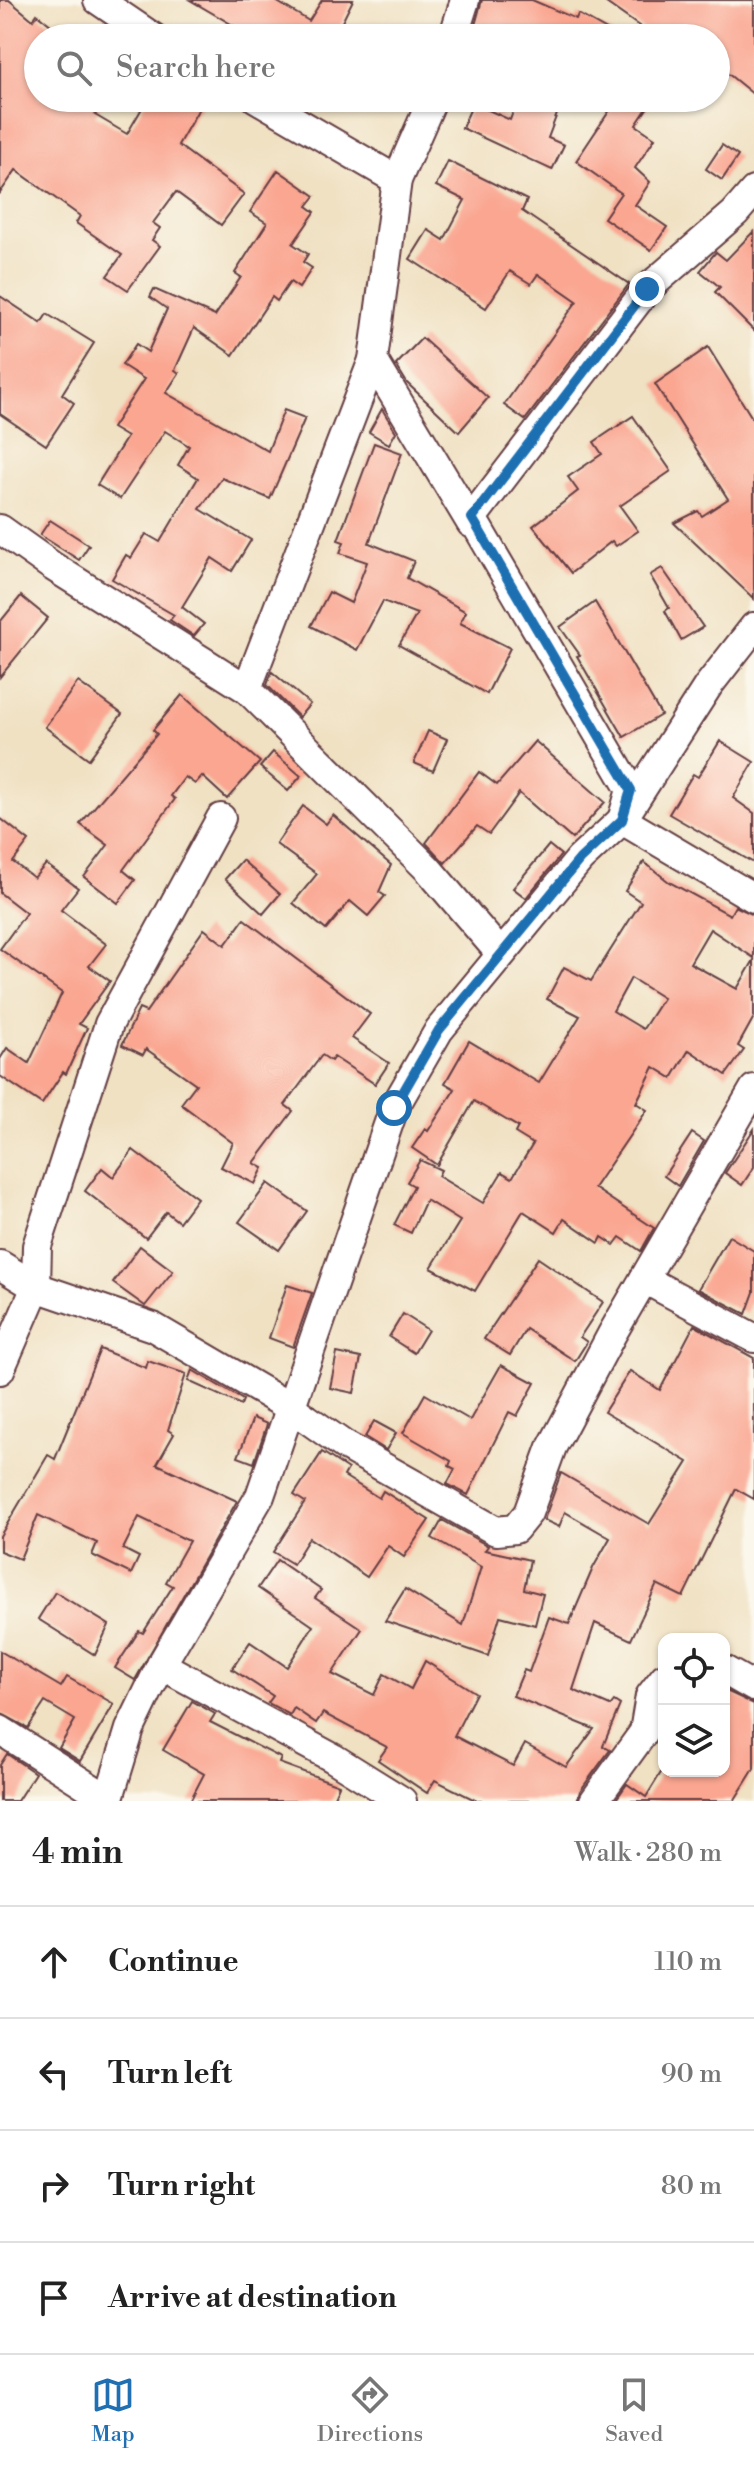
<!DOCTYPE html>
<html lang="en">
<head>
<meta charset="utf-8">
<style>
  :root { --surface:#fff; --page:#f6f6f6; --text:#222; --muted:#767676; --line:#e0e0e0; --accent:#1f6fb2 }
  body { margin:0; font-family:"Libre Bodoni",serif; background:var(--page); color:var(--text) }
  .controls { position:absolute; right:24px; bottom:24px; display:grid; overflow:hidden; border-radius:16px; box-shadow:0 2px 6px #0004 }
  .controls button { width:72px; height:72px; display:grid; place-items:center; padding:0; border:0; border-bottom:2px solid var(--line); background:var(--surface); color:var(--text); font:40px sans-serif }
  .stop { position:absolute; width:24px; height:24px; margin:-18px; border:6px solid #1f6fb2; border-radius:50%; background:#fff }
  .stop.end { background:#1f6fb2; border-color:#fff; box-shadow:0 2px 8px #0008 }
  .list { margin:0; padding:0; list-style:none }
  h2 { display:flex; justify-content:space-between; align-items:center; height:104px; margin:0; padding:0 32px; font-size:34px }
  h2 small { font-size:26px; font-weight:400; color:var(--muted) }
  .list li { display:grid; grid-template-columns:52px 1fr auto; gap:24px; align-items:center; box-sizing:border-box; height:112px; padding:0 32px; border-top:2px solid var(--line) }
  .list b { display:block; font-size:30px; white-space:nowrap }
  .list em { font-size:26px; font-style:normal; color:var(--muted) }
  .icon { flex:none; width:44px; height:44px; fill:none; stroke:currentColor; stroke-width:2; stroke-linecap:round; stroke-linejoin:round }
  .map { position:relative; flex:none; width:754px; height:1801px; overflow:hidden }
  .search { position:absolute; background:var(--surface); box-shadow:0 2px 6px #0004; left:24px; right:24px; top:24px; height:88px; display:flex; align-items:center; gap:20px; box-sizing:border-box; padding:0 28px; border-radius:44px; color:var(--muted); font-size:30px }
  .sheet { height:552px; background:var(--surface) }
  nav { display:flex; justify-content:space-around; align-items:center; box-sizing:border-box; height:112px; border-top:2px solid var(--line); background:var(--surface); font-size:22px; color:var(--muted) }
  nav a { display:grid; justify-items:center; gap:4px }
  nav .on { color:var(--accent) }
  .map>svg:first-child { display:block }
  .building { fill:#faa691; fill-rule:evenodd }
  .lines { fill:none; stroke-linecap:round; stroke-linejoin:round }
  .minor-casing { stroke:#633c42; stroke-width:32 }
  .minor { stroke:#fff; stroke-width:28 }
  .route { stroke:#1f6fb2; stroke-width:10 }
</style>
</head>
<body>
<div class="map">
<svg width="754" height="1801" viewBox="0 0 754 1801">
  <rect width="100%" height="100%" fill="#fbf7ec"/>
  <filter id="ink" filterUnits="userSpaceOnUse"><feTurbulence type="fractalNoise" baseFrequency=".0125" numOctaves="2"/><feDisplacementMap in="SourceGraphic" scale="16" xChannelSelector="R" yChannelSelector="G"/><feConvolveMatrix kernelMatrix="1 2 1 2 8 2 1 2 1" color-interpolation-filters="sRGB"/></filter>
  <filter id="wash" filterUnits="userSpaceOnUse"><feTurbulence type="fractalNoise" baseFrequency=".006" numOctaves="4" result="noise"/><feDisplacementMap in="SourceGraphic" scale="32" xChannelSelector="R" yChannelSelector="G"/><feGaussianBlur stdDeviation="1.8" result="paint"/><feColorMatrix in="noise" values="0 0 0 0 0 0 0 0 0 0 0 0 0 0 0 0 0 1.4 0 .05"/><feComposite in="paint" operator="in"/></filter>
  <g filter="url(#wash)">
    <rect width="100%" height="100%" fill="#f0e1c3"/>
    <g id="blocks">
      <g class="building">
        <path d="M0 0H9L33 20 37 14 67 38H38V98H106L95 115 127 134 148 98H205L178 145 244 194 221 225 176 192 153 223 160 228 152 240 160 246 128 290 107 276 122 255 76 223 80 216 16 170 0 193Z"/>
        <path d="M190 0H274L309 21 322 0H353L335 36 339 38H255Z"/>
        <path d="M482 0H532L576 19 578 14 621 38H497L474 29Z"/>
        <path d="M602 0H754V95L716 64V38H656Z"/>
        <path d="M518 98H563L548 138 564 145 552 170 462 128 473 103 510 120Z"/>
        <path d="M618 98H654L636 125 655 138 635 168 650 182 635 205 667 227 651 250 604 218 621 193 576 161Z"/>
        <path d="M722 145 738 156 722 180 706 169Z"/>
        <path d="M448 161 527 200 522 211 629 284 525 420 504 405 577 301 538 274 531 284 510 271 486 308 410 259 428 230 444 240 465 200 436 186Z"/>
        <path d="M278 170 315 196 307 206 315 212 293 244 308 254 303 262 312 268 299 288 290 282 277 301 272 297 233 355 194 328 175 370 179 373 166 393 268 451 284 410 305 418 270 499 222 478 200 509 251 540 232 571 212 558 182 607 204 624 194 636 170 620 174 615 112 579 126 555 131 558 146 534 160 542 198 478 178 465 189 446 165 431 120 499 97 485 127 437 112 428 144 379 122 365 136 344 148 352 167 309 150 297 154 289 215 316 241 277 235 273 267 223 250 212Z"/>
        <path d="M754 231V331L715 292 720 287 700 271 716 252 726 260Z"/>
        <path d="M0 296 41 323 47 314 94 343 62 394 74 403 46 445 0 414Z"/>
        <path d="M422 338 488 398 459 432 407 383 396 365Z"/>
        <path d="M708 347 754 421V599L674 523 698 511 702 516 728 499 655 384Z"/>
        <path d="M382 409 396 432 389 444 369 432Z"/>
        <path d="M633 416 671 471 620 506 638 531 616 546 612 541 571 573 533 526 578 491 568 477 602 454 594 442Z"/>
        <path d="M374 443 402 453 369 543 414 561 407 578 466 612 460 623 510 648 487 694 399 645 417 614 383 601 357 650 311 626 329 592 351 603 367 562 340 553 344 542 338 540Z"/>
        <path d="M50 520 89 545 79 560 40 535Z"/>
        <path d="M662 568 703 627 681 640 665 611 669 608 650 575Z"/>
        <path d="M21 596 48 618 0 677V622Z"/>
        <path d="M595 602 661 715 624 737 577 656 580 655 560 627Z"/>
        <path d="M272 672 310 704 299 717 267 685Z"/>
        <path d="M78 682 122 714 89 759 45 727Z"/>
        <path d="M182 695 260 762 227 799 202 776 195 784 185 777 171 796 175 799 123 870 135 880 118 903 84 877 108 845 80 824 157 734 153 730Z"/>
        <path d="M428 731 447 739 433 771 414 763Z"/>
        <path d="M535 741 605 802 572 839 519 793 489 834 477 826 445 863 426 843 479 772 497 785Z"/>
        <path d="M720 741 754 762 733 798 754 813V863L669 814 693 774 698 777Z"/>
        <path d="M273 752 301 776 288 791 260 767Z"/>
        <path d="M303 806 326 824 333 815 391 865 379 892 385 896 368 916 350 901 326 930 293 903 317 874 276 844Z"/>
        <path d="M0 818 29 841 13 862 34 878 46 864 78 888 61 910 106 944 89 966 110 981 79 1024 87 1028 66 1074 63 1072 42 1104 0 1076V1059L7 1048 29 1063 62 993 0 949 26 913 0 893Z"/>
        <path d="M549 845 561 855 526 898 513 888Z"/>
        <path d="M242 860 280 894 263 914 225 879Z"/>
        <path d="M644 862 669 882 730 915 735 906 754 915V958L710 929 690 963 737 989 754 960V1017L738 1046 744 1050 726 1075 689 1050 672 1078 654 1067 636 1103 647 1110 594 1188 654 1228 641 1251 620 1237 614 1245 602 1237 599 1243 564 1219 556 1232 523 1211 475 1291 431 1268 460 1221 426 1200 411 1233 394 1225 414 1186 407 1182 420 1160 441 1170 438 1176 483 1203 502 1172 512 1178 533 1144 515 1133 518 1127 474 1101 437 1165 412 1148 425 1129 428 1131 455 1089 445 1083 469 1041 539 1083 580 1016 547 999 564 967 591 981 641 902 625 891ZM631 978 663 998 643 1029 613 1011Z"/>
        <path d="M244 919 370 1014 352 1038 389 1063 375 1084 334 1057 331 1061 322 1055 285 1105 293 1111 254 1163 263 1168 255 1184 221 1167 233 1143 181 1104 196 1084 146 1049 143 1055 122 1045 139 1009 146 1012 204 929 225 945Z"/>
        <path d="M754 1129V1167L742 1185 725 1173Z"/>
        <path d="M692 1133 704 1141 678 1186 664 1176Z"/>
        <path d="M133 1150 197 1198 179 1222 166 1212 146 1238 85 1191 102 1168 113 1177Z"/>
        <path d="M268 1183 307 1211 279 1250 239 1222Z"/>
        <path d="M729 1236 754 1251V1292L746 1314 698 1289Z"/>
        <path d="M140 1246 173 1271 145 1306 113 1283Z"/>
        <path d="M538 1258 603 1302 580 1337 587 1342 575 1361 526 1329 510 1355 484 1339Z"/>
        <path d="M287 1285 312 1293 293 1347 269 1338Z"/>
        <path d="M403 1314 428 1330 414 1353 389 1337Z"/>
        <path d="M694 1325 754 1358V1499L736 1489 683 1597 657 1584 631 1640 595 1623 573 1690 610 1706 614 1701 620 1705 603 1746 610 1750 580 1791 577 1801H477L435 1780 427 1793 378 1760 387 1747 323 1713 316 1723 294 1708 290 1715 268 1703 273 1696 232 1669 250 1642 287 1667 313 1626 258 1588 277 1560 321 1590 315 1598 362 1629 332 1674 374 1695 384 1674 411 1689 425 1661 476 1693 454 1736 513 1766 525 1744 566 1767 594 1729 513 1696 524 1670 529 1672 549 1617 569 1624 593 1568 610 1538 565 1512 559 1527 544 1520 561 1473 649 1524 688 1462 604 1412 630 1371 660 1390Z"/>
        <path d="M100 1349 146 1368 148 1361 186 1374 168 1430 174 1434 157 1464 237 1501 135 1680 115 1668 139 1631 143 1633 173 1586 166 1582 189 1541 139 1517 123 1549 139 1557 131 1574 92 1555 97 1543 38 1515 20 1559 0 1551V1536L48 1455 55 1459Z"/>
        <path d="M337 1353 361 1358 354 1393 330 1388Z"/>
        <path d="M501 1365 535 1383 517 1416 509 1412 468 1495 447 1484 455 1469 449 1466 451 1461 403 1433 425 1394 470 1420Z"/>
        <path d="M192 1370 243 1400 241 1405 188 1381Z"/>
        <path d="M253 1418 267 1424 254 1463 238 1457Z"/>
        <path d="M374 1421 396 1433 386 1450 365 1437Z"/>
        <path d="M322 1452 348 1469 344 1476 379 1498 383 1491 429 1520 404 1557 388 1546 367 1577 309 1538 293 1564 273 1552 305 1502 294 1495Z"/>
        <path d="M442 1520 488 1546 485 1550 530 1560 524 1589 543 1594 535 1625 500 1616 488 1656 385 1621 405 1589 463 1625 481 1567 432 1538Z"/>
        <path d="M55 1592 109 1625 95 1655 38 1619Z"/>
        <path d="M0 1651 61 1687 67 1677 114 1704 80 1761 59 1748 75 1720 45 1702 28 1728 0 1713Z"/>
        <path d="M724 1690 754 1704V1769L734 1801H615L627 1784 646 1797 662 1771H724Z"/>
        <path d="M192 1701 215 1714 210 1722 281 1758 279 1763 339 1785 332 1801H190L204 1774 163 1750Z"/>
        <path d="M7 1754 35 1773 17 1801H0V1765Z"/>
      </g>
    </g>
  </g>
  <g filter="url(#ink)">
    <use href="#blocks" fill-opacity="0" stroke="#633c42" stroke-width="2"/>
    <g class="lines">
      <defs>
        <g id="minor">
          <path d="M98 0 154 38"/>
          <path d="M453 38 465 0"/>
          <path d="M256 98 397 180"/>
          <path d="M373 360 471 523 472 518 631 790 622 820 754 898"/>
          <path d="M472 518 647 289 735 213 754 191"/>
          <path d="M0 529 52 566 247 689 428 869 500 953"/>
          <path d="M247 689 373 360 397 180 433 98"/>
          <path d="M0 1265 36 1287 153 1327 293 1409 344 1445 496 1531 515 1529 528 1513 552 1447 612 1334 754 1089"/>
          <path d="M644 1279 754 1338"/>
          <path d="M0 1370 36 1287 37 1246 109 1024 221 818"/>
          <path d="M161 1665 333 1758 402 1801"/>
          <path d="M724 1670 754 1687"/>
          <path d="M0 1730 108 1799"/>
          <path d="M108 1801 130 1729 161 1665 260 1496 394 1108 439 1030 580 859 622 820 708 686 754 627"/>
          <path d="M594 1801 644 1732 650 1696 664 1678"/>
        </g>
      </defs>
      <use href="#minor" class="minor-casing"/>
      <use href="#minor" class="minor"/>
    </g>
  </g>
  <g class="lines" filter="url(#ink)">
    <path class="route" d="M394 1108 439 1030 580 859 622 820 631 790 472 518 647 289"/>
  </g>
</svg>
<div class="controls">
<button><svg class="icon" aria-label="locate" viewBox="0 0 24 24"><circle cx="12" cy="12" r="6"/><path d="M12 2v4M12 18v4M2 12h4M18 12h4"/></svg></button>
<button><svg class="icon" aria-label="layers" viewBox="0 0 24 24"><path d="M12 4l9 5-9 5-9-5zM3 14l9 5 9-5"/></svg></button>
</div>
<div class="stop" style="left:394px;top:1108px"></div>
<div class="stop end" style="left:647px;top:289px"></div>
<div class="search"><svg class="icon" aria-label="search" viewBox="0 0 24 24"><circle cx="10" cy="10" r="6"/><path d="M15 15l6 6"/></svg>Search here</div>
</div>
<section class="sheet">
<h2>4 min<small>Walk · 280 m</small></h2>
<ul class="list">
<li><svg class="icon" aria-label="ahead" viewBox="0 0 24 24"><path d="M12 20V5M6 11l6-6 6 6"/></svg><div><b>Continue</b></div><em>110 m</em></li>
<li><svg class="icon" aria-label="left" viewBox="0 0 24 24"><path d="M17 20v-9H6M10 6l-5 5 5 5"/></svg><div><b>Turn left</b></div><em>90 m</em></li>
<li><svg class="icon" aria-label="right" viewBox="0 0 24 24"><path d="M7 20v-9h11M14 6l5 5-5 5"/></svg><div><b>Turn right</b></div><em>80 m</em></li>
<li><svg class="icon" aria-label="arrive" viewBox="0 0 24 24"><path d="M6 21V4h12l-3 4 3 4H6"/></svg><div><b>Arrive at destination</b></div></li>
</ul>
</section>
<nav>
<a class="on"><svg class="icon" aria-label="map" viewBox="0 0 24 24"><path d="M3 6l6-2 6 2 6-2v14l-6 2-6-2-6 2zM9 4v14M15 6v14"/></svg>Map</a>
<a><svg class="icon" aria-label="directions" viewBox="0 0 24 24"><path d="M12 3l9 9-9 9-9-9zM9 14v-3h6M13 9l2 2-2 2"/></svg>Directions</a>
<a><svg class="icon" aria-label="saved" viewBox="0 0 24 24"><path d="M7 4h10v16l-5-4-5 4z"/></svg>Saved</a>
</nav>
</body>
</html>
